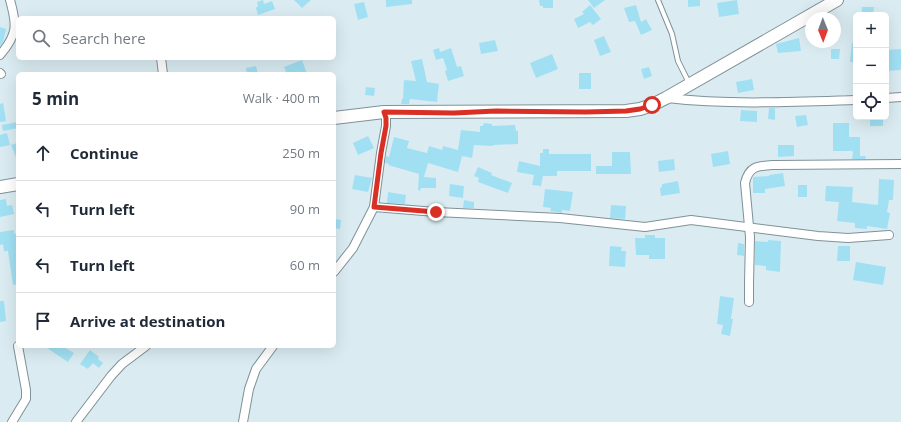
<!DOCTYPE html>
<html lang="en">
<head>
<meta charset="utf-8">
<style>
  :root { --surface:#fff; --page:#f6f6f7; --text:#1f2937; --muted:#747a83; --line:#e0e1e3 }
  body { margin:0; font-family:"Open Sans",sans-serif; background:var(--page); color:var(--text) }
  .controls { position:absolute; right:12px; top:12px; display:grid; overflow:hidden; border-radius:6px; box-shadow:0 4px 16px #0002 }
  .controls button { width:36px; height:36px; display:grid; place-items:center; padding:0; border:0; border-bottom:1px solid var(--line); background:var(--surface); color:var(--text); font:20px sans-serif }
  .compass { position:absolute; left:805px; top:12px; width:36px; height:36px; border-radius:50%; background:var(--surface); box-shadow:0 4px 16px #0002; rotate:179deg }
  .stop { position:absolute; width:12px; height:12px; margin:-9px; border:3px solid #d93025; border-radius:50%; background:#fff }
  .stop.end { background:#d93025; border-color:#fff; box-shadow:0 1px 4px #0008 }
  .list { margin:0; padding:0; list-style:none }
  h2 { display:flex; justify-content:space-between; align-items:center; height:52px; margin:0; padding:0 16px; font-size:17px }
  h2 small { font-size:13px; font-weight:400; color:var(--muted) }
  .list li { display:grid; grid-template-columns:26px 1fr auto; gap:12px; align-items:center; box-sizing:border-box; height:56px; padding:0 16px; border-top:1px solid var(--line) }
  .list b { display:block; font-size:15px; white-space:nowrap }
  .list em { font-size:13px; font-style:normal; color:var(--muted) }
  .icon { flex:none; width:22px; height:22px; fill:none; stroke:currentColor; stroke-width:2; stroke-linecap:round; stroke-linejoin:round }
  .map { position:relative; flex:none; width:901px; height:422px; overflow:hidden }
  .search { position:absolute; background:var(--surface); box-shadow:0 4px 16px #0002; left:16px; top:16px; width:320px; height:44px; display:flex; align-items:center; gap:10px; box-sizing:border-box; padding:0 14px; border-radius:6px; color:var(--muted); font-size:15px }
  .panel { position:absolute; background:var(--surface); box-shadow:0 4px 16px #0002; left:16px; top:72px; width:320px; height:276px; border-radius:6px }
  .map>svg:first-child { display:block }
  .building { fill:#a1e0f3 }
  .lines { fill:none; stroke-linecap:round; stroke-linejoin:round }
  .lane-casing { stroke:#809197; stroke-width:6 }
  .street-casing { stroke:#809197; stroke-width:10 }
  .secondary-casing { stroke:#809197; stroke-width:14 }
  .lane { stroke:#fff; stroke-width:4 }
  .street { stroke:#fff; stroke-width:8 }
  .secondary { stroke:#fff; stroke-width:12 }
  .route { stroke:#d93025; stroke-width:5 }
</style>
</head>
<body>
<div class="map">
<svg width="901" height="422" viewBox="0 0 901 422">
  <rect width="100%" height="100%" fill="#daecf2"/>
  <g class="building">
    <path d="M263 0 264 4 272 1 275 9 258 15 256 8 258 6 257 2Z"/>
    <path d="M294 0H311L302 8Z"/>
    <path d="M386 0H412V4L386 7Z"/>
    <path d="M539 0H553V8H543V6H540Z"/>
    <path d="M588 0H605L594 8Z"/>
    <path d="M688 0H700V6L688 7Z"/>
    <path d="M737 0 739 14 719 17 717 3Z"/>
    <path d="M364 2 368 17 358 20 354 4Z"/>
    <path d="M590 5 601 19 593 25 590 22 578 28 574 19 584 14 582 12Z"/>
    <path d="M636 5 641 22 646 19 652 30 641 35 635 21 629 22 624 8Z"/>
    <path d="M862 7H874L873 15H862Z"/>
    <path d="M0 27 6 29 3 42 0 46Z"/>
    <path d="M604 36 611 52 600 56 594 40Z"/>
    <path d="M799 38 801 51 778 53 776 44Z"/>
    <path d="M495 40 498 51 481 54 479 43Z"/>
    <path d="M852 43 856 44V62H850Z"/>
    <path d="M439 48 440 52 451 48 457 67 461 66 464 76 448 81 445 71 447 70 443 58 436 60 433 50Z"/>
    <path d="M831 49H840L839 59H831Z"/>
    <path d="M901 49V70L886 71V50Z"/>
    <path d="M552 54 558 69 536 78 530 63Z"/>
    <path d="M422 59 427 82 439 84 437 102 410 99 409 104H401L402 99H403L404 80 416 81 411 61Z"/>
    <path d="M302 60 307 74H287L284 67Z"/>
    <path d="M256 66 258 74H247L246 68Z"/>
    <path d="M649 67 652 76 644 79 641 69Z"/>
    <rect x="579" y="73" width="12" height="16"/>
    <path d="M752 79 754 90 738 93 736 82Z"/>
    <path d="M366 87 375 88 374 96 365 95Z"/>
    <path d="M3 103 6 121 0 122V104Z"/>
    <path d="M769 108H775V120L768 119Z"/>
    <path d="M741 110 757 111V122L740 121Z"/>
    <path d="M806 115 808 125 797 127 795 116Z"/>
    <rect x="870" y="117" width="13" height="9"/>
    <path d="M18 122V128L3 131 2 125Z"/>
    <path d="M484 123 492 124V126L515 125 516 131H518V144L493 145V146L474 145 472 158 462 156 458 172 428 163 424 177 436 178V188H421L420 191 418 190 419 174 388 165 389 164 385 163 386 156 389 157 394 137 409 141 407 148 427 153 429 146 442 150 443 146 458 150 461 130 480 132V126H483Z"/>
    <path d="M833 123H849V137H860V156H866L865 159H852L853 152 852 151H833Z"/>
    <path d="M7 133 10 145 0 147V135Z"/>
    <path d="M368 136 374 148 358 155 353 143Z"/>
    <path d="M17 143 18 146V162L11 145Z"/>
    <path d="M778 145H794V156L778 157Z"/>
    <path d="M543 149H549V154H591V171H557V176H543L541 186 532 185 534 175 517 172 519 161 540 166V153H543Z"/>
    <path d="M728 151 730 164 713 167 711 154Z"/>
    <path d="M612 152H630L631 174H596V166H612Z"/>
    <path d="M674 159 675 170 659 172 658 161Z"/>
    <path d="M478 167 492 173 491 175 512 183 508 193 478 182 479 178 474 176Z"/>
    <path d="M783 173 785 186 765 189V193H753V177L769 176V175Z"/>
    <path d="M355 175 372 178 368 192 352 189Z"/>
    <path d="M879 179 894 180 893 200H889L887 212 890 213 887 229 867 226V229L855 228V223L837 221 839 202 825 201 826 186 853 187 852 202 878 205Z"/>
    <path d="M678 181 680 193 661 196 660 188 662 187V184Z"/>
    <path d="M450 184 464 186 463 198 449 196Z"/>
    <rect x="798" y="185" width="9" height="12"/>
    <path d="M545 189 573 192 570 211 562 210V213L557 212 550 211 551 208 543 207Z"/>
    <path d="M388 192 406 195 405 204 387 203Z"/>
    <path d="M6 199 7 206 12 205 14 214 0 217V200Z"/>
    <path d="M464 200 474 202V208H463Z"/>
    <path d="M611 205 626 206 625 219 610 218Z"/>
    <path d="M334 219 341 220 340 229 334 228Z"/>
    <path d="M14 230V234L18 233V284L13 285 8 251H4L3 244 0 245V232Z"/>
    <path d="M645 235H655V238H665V259H649V255H636L635 238H645Z"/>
    <path d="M768 240 781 241 780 272 766 270V266L755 265V241L768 242Z"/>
    <path d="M738 243 744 244V256L737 255Z"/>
    <path d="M610 246 622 247 621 251H626L625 267 609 266Z"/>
    <path d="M838 246H850V261H837Z"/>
    <path d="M856 262 886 267 883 285 853 280Z"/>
    <path d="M720 296 734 298 731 319H733L730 336 721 334 723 325 717 324Z"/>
    <path d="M0 301H4L6 321 0 322Z"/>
    <path d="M44 346H62L74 353 68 362Z"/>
    <path d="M90 350 99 357 98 359 103 363 99 368 93 363 88 369 80 364Z"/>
  </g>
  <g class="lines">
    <defs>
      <path id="lane" d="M658 0 672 34 678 61 689 83"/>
      <g id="street">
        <path d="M0 55C18 34 17 25 10 0"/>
        <path d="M161 58 163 74"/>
        <path d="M0 73 1 74"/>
        <path d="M667 98C729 105 793 102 856 100"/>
        <path d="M886 98 901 97"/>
        <path d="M374 207 436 212 560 218 645 227 691 220 818 236 848 238 889 235"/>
        <path d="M334 272 353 248 374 207 381 153 386 126V118L384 112"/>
        <path d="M749 302V284L750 237 745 183C749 166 757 166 774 165L901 164"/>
        <path d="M12 422 26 399V390L18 346"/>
        <path d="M76 422 111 376 122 364 146 346"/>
        <path d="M243 422 249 389 256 369 273 346"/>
      </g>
      <g id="secondary">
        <path d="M334 118 384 112 626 111 640 109 652 105 666 98 837 0"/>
        <path d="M0 187 18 184"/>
      </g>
    </defs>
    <use href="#lane" class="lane-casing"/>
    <use href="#street" class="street-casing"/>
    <use href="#secondary" class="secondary-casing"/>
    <use href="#lane" class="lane"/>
    <use href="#street" class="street"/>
    <use href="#secondary" class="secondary"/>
  </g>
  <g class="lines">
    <path class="route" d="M436 212 374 207 381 153 386 126V118L384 112 454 113 496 111 586 112 626 111 640 109 652 105"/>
  </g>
</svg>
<div class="controls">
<button>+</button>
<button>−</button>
<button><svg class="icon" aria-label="locate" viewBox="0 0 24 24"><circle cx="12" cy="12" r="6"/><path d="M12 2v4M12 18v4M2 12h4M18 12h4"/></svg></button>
</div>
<svg class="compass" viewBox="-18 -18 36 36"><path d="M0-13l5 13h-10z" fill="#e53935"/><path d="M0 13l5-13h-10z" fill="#747a83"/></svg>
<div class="stop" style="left:652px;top:105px"></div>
<div class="stop end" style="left:436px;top:212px"></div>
<div class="search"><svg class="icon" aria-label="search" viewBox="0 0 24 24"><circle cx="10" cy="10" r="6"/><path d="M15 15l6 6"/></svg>Search here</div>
<section class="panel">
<h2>5 min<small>Walk · 400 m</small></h2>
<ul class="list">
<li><svg class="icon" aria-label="ahead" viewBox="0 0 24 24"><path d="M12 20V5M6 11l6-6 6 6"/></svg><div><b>Continue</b></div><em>250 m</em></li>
<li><svg class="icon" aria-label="left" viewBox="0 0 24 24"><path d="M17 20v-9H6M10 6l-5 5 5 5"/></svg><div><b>Turn left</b></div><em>90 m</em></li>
<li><svg class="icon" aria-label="left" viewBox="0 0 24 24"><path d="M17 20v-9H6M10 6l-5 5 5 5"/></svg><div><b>Turn left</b></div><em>60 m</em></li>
<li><svg class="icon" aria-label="arrive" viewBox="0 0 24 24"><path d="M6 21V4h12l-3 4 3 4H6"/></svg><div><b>Arrive at destination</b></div></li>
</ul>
</section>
</div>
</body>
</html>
